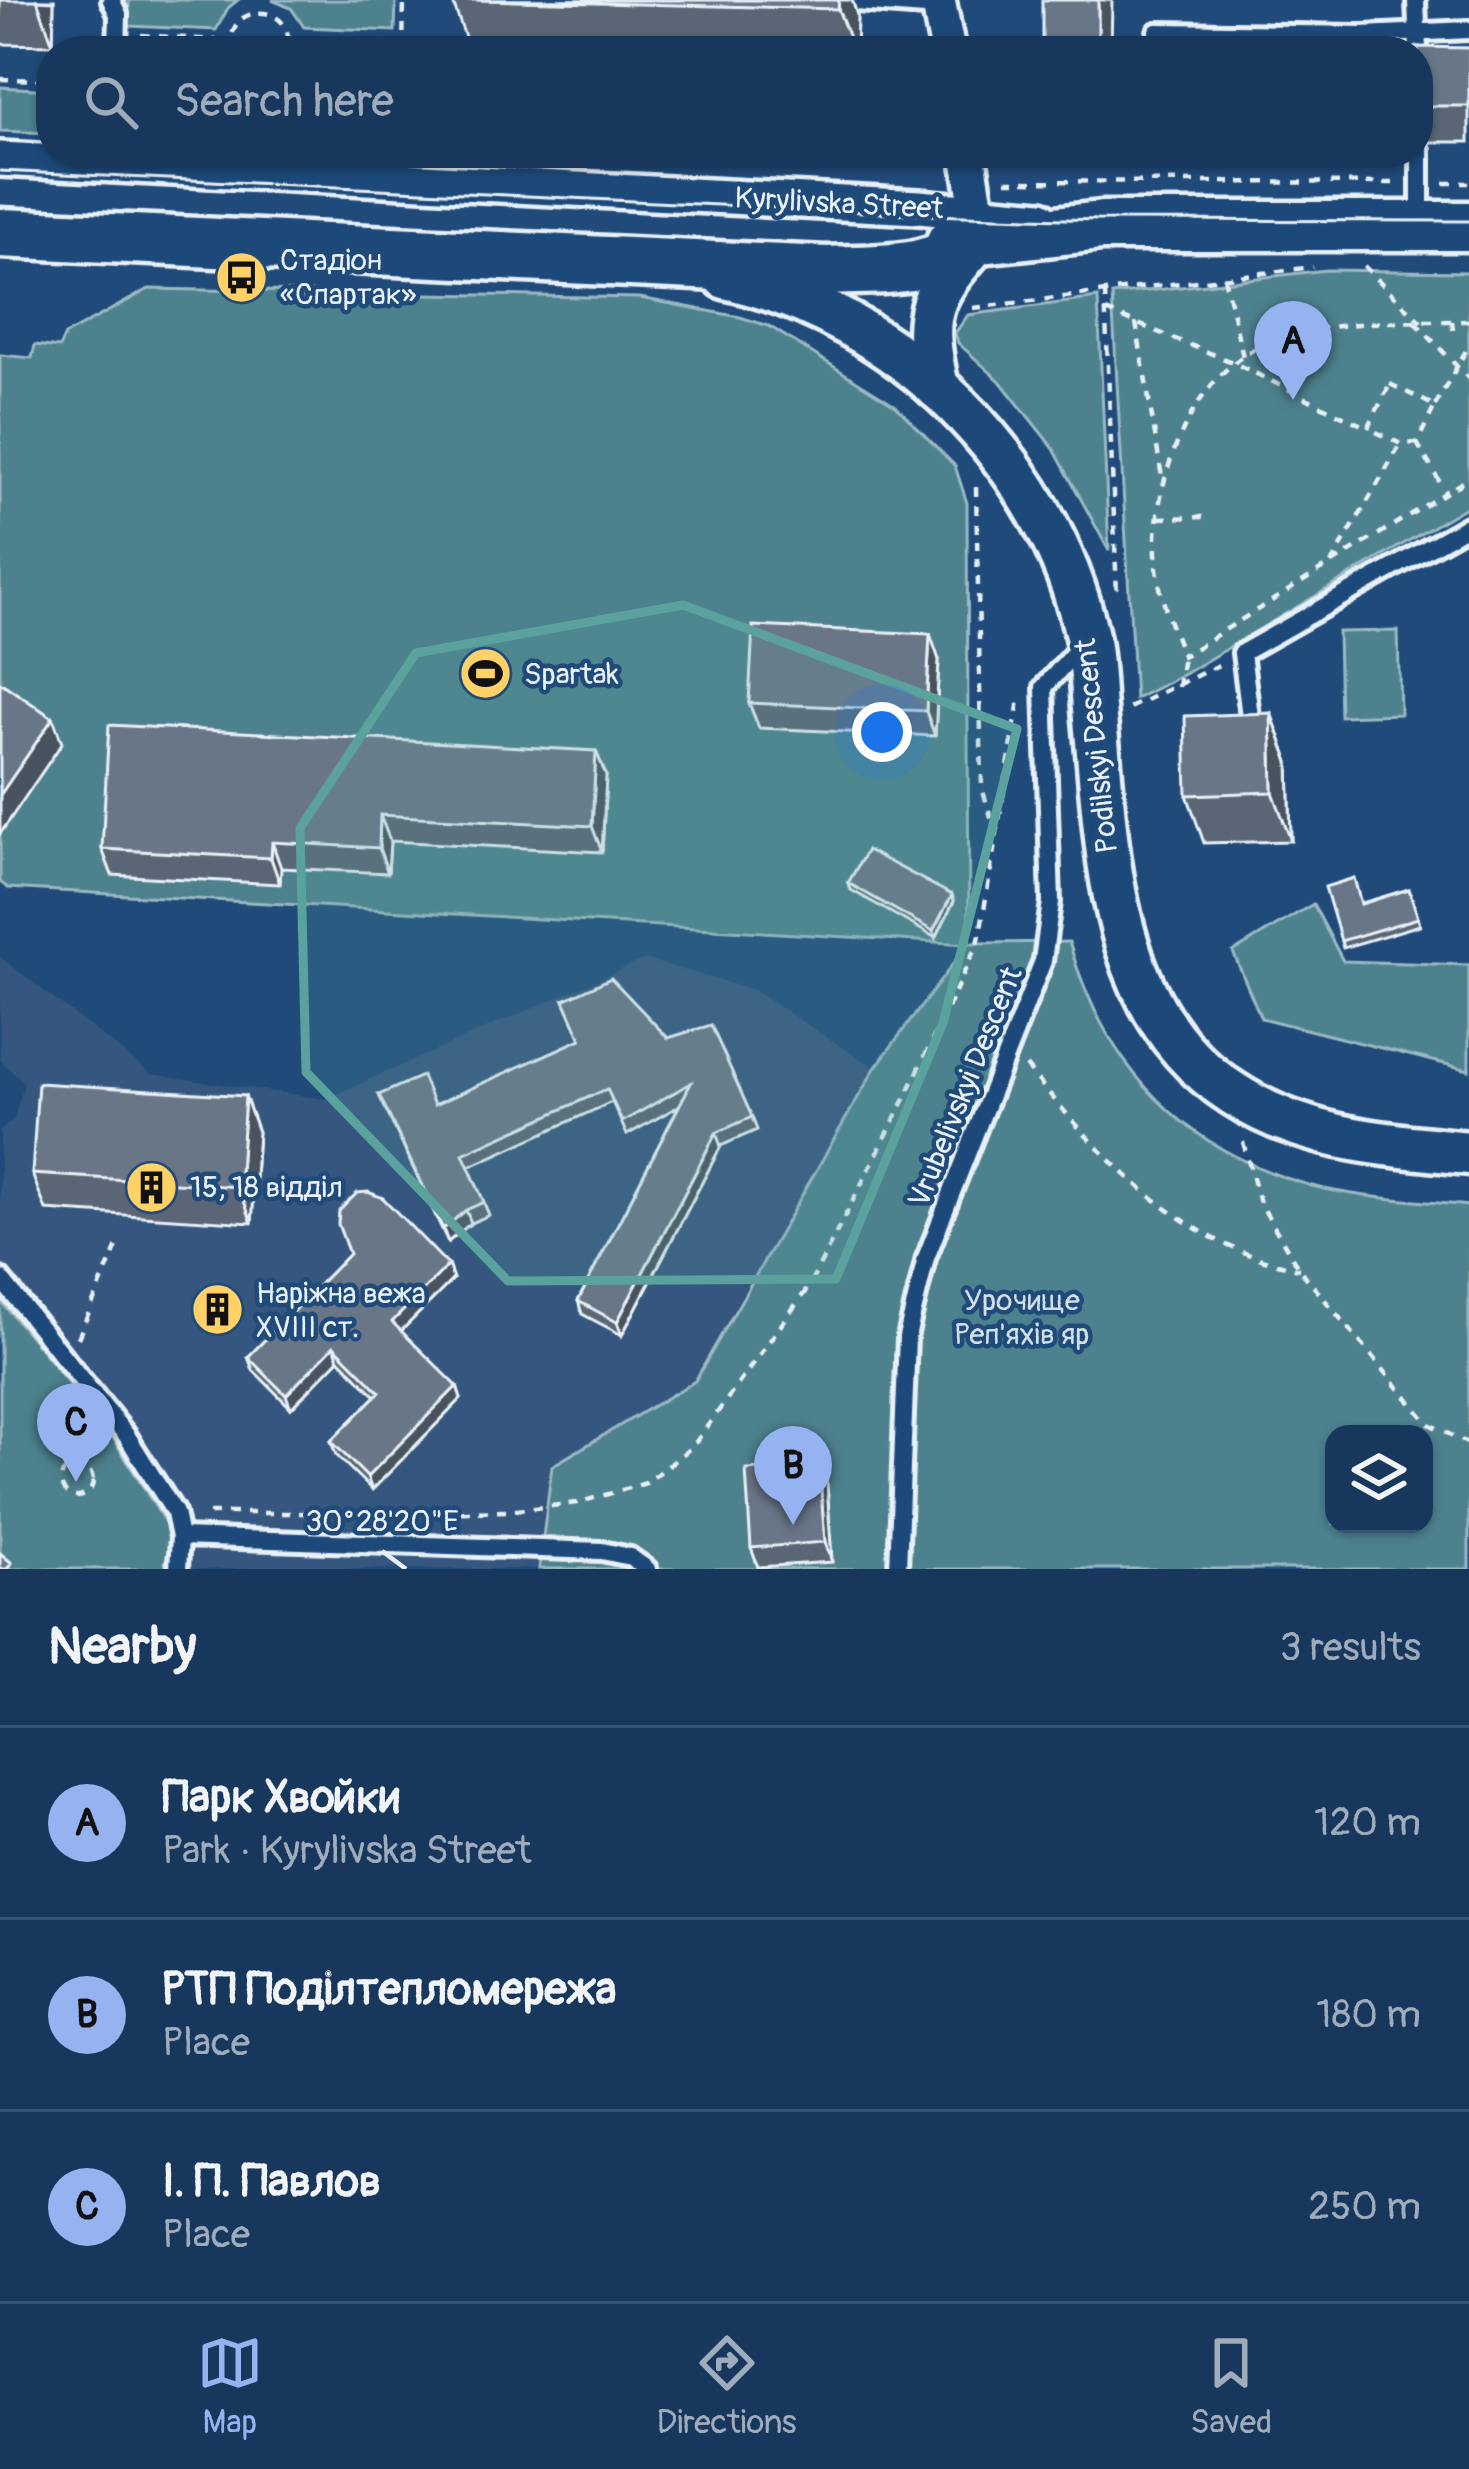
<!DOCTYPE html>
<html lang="en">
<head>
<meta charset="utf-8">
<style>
  :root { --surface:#17385c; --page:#203f62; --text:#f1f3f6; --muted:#9eacbb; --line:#365272; --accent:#95b2f1 }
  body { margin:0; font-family:Pangolin,sans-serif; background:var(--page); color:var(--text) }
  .controls { position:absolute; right:36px; bottom:36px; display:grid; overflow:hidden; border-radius:24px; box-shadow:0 3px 9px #0004 }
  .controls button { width:108px; height:108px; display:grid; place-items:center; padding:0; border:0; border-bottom:3px solid var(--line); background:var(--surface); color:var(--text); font:60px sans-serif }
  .you { position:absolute; left:882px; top:732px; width:42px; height:42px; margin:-30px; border:9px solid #fff; border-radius:50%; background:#1a73e8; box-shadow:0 0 0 18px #1a73e833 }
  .badge { display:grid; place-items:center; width:78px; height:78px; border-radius:50%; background:var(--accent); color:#111; font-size:39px; font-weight:700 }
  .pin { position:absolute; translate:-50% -99px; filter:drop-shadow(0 3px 6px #0008) }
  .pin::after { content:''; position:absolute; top:63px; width:42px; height:36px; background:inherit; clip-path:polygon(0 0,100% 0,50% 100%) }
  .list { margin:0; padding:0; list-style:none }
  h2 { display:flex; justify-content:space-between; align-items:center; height:156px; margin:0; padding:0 48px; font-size:51px }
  h2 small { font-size:39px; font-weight:400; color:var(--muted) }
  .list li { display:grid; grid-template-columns:78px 1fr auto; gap:36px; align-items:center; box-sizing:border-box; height:192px; padding:0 48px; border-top:3px solid var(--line) }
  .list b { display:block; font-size:45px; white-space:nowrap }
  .list p { margin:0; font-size:39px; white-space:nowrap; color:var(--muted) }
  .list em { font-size:39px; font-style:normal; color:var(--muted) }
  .icon { flex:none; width:66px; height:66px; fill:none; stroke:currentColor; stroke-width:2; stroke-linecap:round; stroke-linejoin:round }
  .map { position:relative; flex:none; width:1469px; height:1569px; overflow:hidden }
  .search { position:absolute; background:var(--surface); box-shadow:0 3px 9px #0004; left:36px; right:36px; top:36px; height:132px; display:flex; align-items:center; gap:30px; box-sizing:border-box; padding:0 42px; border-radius:48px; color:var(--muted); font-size:45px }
  .sheet { height:732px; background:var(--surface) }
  nav { display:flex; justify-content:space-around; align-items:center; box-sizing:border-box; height:168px; border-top:3px solid var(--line); background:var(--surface); font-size:33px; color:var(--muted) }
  nav a { display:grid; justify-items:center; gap:6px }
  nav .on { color:var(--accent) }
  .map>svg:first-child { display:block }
  .built { fill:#35577e }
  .green { fill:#4e818d; stroke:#9bb9c2; stroke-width:3; fill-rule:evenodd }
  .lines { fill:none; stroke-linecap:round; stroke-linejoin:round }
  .service-casing { stroke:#e8f1f8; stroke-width:26 }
  .minor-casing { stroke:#e8f1f8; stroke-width:42 }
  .tertiary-casing { stroke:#e8f1f8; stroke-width:51 }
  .secondary-casing { stroke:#e8f1f8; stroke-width:57 }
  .path { stroke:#e8f1f8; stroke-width:4.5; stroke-dasharray:9 9; stroke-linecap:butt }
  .service { stroke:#1f4a7a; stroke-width:16 }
  .minor { stroke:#1f4a7a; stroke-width:33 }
  .tertiary { stroke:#1f4a7a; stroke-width:42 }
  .secondary { stroke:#1f4a7a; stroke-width:48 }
  .tram { stroke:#e8f1f8; stroke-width:3 }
  .wall { fill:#5a6575; stroke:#e8f1f8; stroke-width:3 }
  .shaded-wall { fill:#4a535f; stroke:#e8f1f8; stroke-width:3 }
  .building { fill:#697688; stroke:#e8f1f8; stroke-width:3 }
  .marked { fill:#5ba19e; fill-opacity:0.2; stroke:#5ba19e; stroke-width:9; stroke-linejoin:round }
  .ticks { fill:none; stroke:#e8f1f8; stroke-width:4.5 }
  .labels { text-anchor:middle; stroke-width:9; stroke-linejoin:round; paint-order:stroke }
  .street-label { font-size:30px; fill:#e8f1f8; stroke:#1f4a7a }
  .poi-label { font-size:30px; fill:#e8f1f8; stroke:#1f4a7a; text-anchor:start }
  .park-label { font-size:30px; fill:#d1e0e8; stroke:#1f4a7a }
  .ticks-label { font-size:30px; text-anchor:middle; fill:#e8f1f8; stroke:#1f4a7a; stroke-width:9; stroke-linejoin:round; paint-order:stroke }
</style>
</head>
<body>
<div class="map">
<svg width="1469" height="1569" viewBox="0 0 1469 1569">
  <rect width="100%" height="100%" fill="#1f4a7a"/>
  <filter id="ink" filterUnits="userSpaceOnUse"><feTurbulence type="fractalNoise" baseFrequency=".00833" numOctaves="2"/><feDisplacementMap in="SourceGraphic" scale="24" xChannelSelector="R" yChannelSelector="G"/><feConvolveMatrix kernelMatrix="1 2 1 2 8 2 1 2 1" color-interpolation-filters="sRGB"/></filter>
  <g filter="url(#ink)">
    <path class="built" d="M0 957 151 1074 325 1099 645 959 753 990 875 1068 695 1382 552 1466 539 1569H0V1131L14 1119 24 1083 0 1060Z"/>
    <g class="green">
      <path d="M129 0H238L228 8 216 30 129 26Z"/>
      <path d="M272 0H396L395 31 304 27 291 8Z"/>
      <path d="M0 87 51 90V133L0 131Z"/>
      <path d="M766 153H842V166L766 164Z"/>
      <path d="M1326 270 1469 272V505L1184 674 1135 699 1112 295Z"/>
      <path d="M149 289 640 298 740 317 769 326 895 405 955 466 967 503 969 943 1069 942C1105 1068 1184 1151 1312 1186 1362 1199 1418 1200 1469 1206V1569H539L552 1466 695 1381 875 1068 968 944 8 888 0 882V355L32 358 35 345 59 348 65 335ZM1334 1434H1424V1524H1334Z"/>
      <path d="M1098 298 1109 551 1054 449 1000 381 958 343 955 333 968 315Z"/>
      <path d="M1398 631 1400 714 1340 716 1338 632Z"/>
      <path d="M1313 904 1343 961 1469 965V1070L1261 1018 1233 952Z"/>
      <path d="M0 1300 110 1433 172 1534 165 1563 168 1569H0Z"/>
    </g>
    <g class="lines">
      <defs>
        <g id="service">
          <path d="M111 0 118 14 117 51"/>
          <path d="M828 0 940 8"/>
          <path d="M1416 0 1418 51"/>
          <path d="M1157 32 1363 35 1469 30"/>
          <path d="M1420 150V221"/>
          <path d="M1252 732 1242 653 1469 525"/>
          <path d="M0 1278 127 1436 175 1513 180 1537 178 1569"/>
          <path d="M180 1537 602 1551 630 1557 647 1569"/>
          <path d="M898 1569 907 1337 926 1258 1043 961 1051 902 1044 687 1082 644"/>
        </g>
        <g id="minor">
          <path d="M938 0 948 51"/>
          <path d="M968 153 980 229"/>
          <path d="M0 159 919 207 1041 218"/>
        </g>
        <g id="tertiary">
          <path d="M725 277C899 315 1048 461 1087 636 1092 659 1092 685 1094 708 1108 845 1104 1011 1234 1094 1306 1141 1386 1144 1469 1153"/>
          <path d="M937 387C920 309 929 297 980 238"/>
        </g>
        <g id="secondary">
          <path d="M0 233 827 271C891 268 925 274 981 236"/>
          <path d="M951 242 1102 226H1469"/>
        </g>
      </defs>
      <use href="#service" class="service-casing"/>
      <use href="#minor" class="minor-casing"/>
      <use href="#tertiary" class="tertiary-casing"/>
      <use href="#secondary" class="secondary-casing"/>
      <g class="path">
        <path d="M141 35 230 41"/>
        <path d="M289 38 403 43 414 51"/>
        <path d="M233 51C221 0 299 0 287 51"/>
        <path d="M403 51 404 0"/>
        <path d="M0 79 51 80"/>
        <path d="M852 153 853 171"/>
        <path d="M1006 181 1397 183"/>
        <path d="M1444 183H1469"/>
        <path d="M1364 266 1421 322"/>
        <path d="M1224 277 1243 357"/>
        <path d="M1105 292 1117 595"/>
        <path d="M973 308 1313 267"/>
        <path d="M1106 311 1232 362 1368 428"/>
        <path d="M1452 321 1454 337"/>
        <path d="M1469 321C1406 321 1338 320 1277 339 1192 366 1148 486 1157 568 1160 599 1172 628 1183 656L1469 478"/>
        <path d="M1415 322 1469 379"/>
        <path d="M1136 323 1163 483"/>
        <path d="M1390 384 1435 406 1417 443 1401 444 1368 428Z"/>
        <path d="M1435 406 1469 345"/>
        <path d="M1417 443 1446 493"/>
        <path d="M976 487 982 788 996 833"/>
        <path d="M1159 518 1203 517"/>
        <path d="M1331 564 1401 444"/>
        <path d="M1178 687 1183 657"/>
        <path d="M1129 708 1221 664"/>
        <path d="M1026 1066C1100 1155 1179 1245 1299 1269"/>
        <path d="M1243 1142 1260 1203 1299 1269 1429 1424 1469 1444"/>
        <path d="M78 1338 120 1239"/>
        <circle cx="77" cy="1481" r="16"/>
        <path d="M209 1513H424L509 1511 577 1503 646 1483 693 1446 808 1288 904 1101 979 940 1019 700"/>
      </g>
      <use href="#service" class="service"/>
      <use href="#minor" class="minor"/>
      <use href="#tertiary" class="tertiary"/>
      <use href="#secondary" class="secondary"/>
      <path class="tram" d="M0 171 929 215 1098 220 1469 221"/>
    </g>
    <g class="wall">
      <path d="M0 0H54L53 45 0 44Z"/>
      <path d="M452 0H852L857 15 856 51H582L469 48Z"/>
      <path d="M1469 48V142H1430L1421 137 1418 139V51Z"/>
      <path d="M939 660 935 736 759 728 749 703Z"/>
      <path d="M1271 713 1289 762 1291 841 1204 843 1187 795Z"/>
      <path d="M596 751 606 776 602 852 390 841 388 873 281 868 280 884 112 875 102 849Z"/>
      <path d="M848 883 952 895 954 901 936 938 851 890Z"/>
      <path d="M1409 889 1420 925 1343 948 1341 941 1362 903Z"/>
      <path d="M564 1000 668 1038 752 1117 757 1130 721 1146 622 1335 582 1314 578 1301 679 1106 627 1135 612 1102 469 1167 489 1215 471 1223 448 1242 379 1095 434 1105 581 1039Z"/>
      <path d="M245 1096 258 1132 252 1223 46 1210 32 1174Z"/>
      <path d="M349 1254 448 1265 453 1279 401 1331 461 1399 372 1490 336 1455 331 1441 376 1396 339 1359 291 1408 253 1370 248 1357Z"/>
      <path d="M819 1464 827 1484 832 1562 758 1567 751 1548Z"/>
    </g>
    <g class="shaded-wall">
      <path d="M37 0 54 1 53 45Z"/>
      <path d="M839 0H852L857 15 856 51H854L838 9Z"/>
      <path d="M1098 0H1112L1111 51 1098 42Z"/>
      <path d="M930 634 939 660 935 736 926 711Z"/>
      <path d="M1271 713 1289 762 1291 841 1273 792Z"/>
      <path d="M53 718 62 743 0 834V795Z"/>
      <path d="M596 751 606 776 602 852 592 826Z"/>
      <path d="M380 815 390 841 388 873 379 848Z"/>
      <path d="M272 842 281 868 280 884 271 858Z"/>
      <path d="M952 895 954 901 936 938 933 931Z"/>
      <path d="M245 1096 258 1132 252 1223 239 1187Z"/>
      <path d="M716 1133 721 1146 622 1335 617 1322Z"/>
      <path d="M466 1210 471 1223 448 1242 443 1229Z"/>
      <path d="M448 1265 453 1279 397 1335 392 1322Z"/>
      <path d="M334 1346 339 1359 291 1408 286 1395Z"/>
      <path d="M457 1386 461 1399 372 1490 367 1477Z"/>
      <path d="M819 1464 827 1484 832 1562 825 1542Z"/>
    </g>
    <g class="building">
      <path d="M479 0H839L838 9Z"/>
      <path d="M1042 0H1098V42L1395 47 1401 51H1042Z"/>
      <path d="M1417 47 1469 48V106H1418V51H1410Z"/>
      <path d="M753 626 930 634 926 711 749 703Z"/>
      <path d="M0 682 53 718 0 795Z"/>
      <path d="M1271 713 1273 792 1187 795 1185 716Z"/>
      <path d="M109 725 596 751 592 826 380 815 379 848 272 842 271 858 102 849Z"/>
      <path d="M867 850 952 895 933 931 848 883Z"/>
      <path d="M1354 878 1361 904 1409 889 1418 918 1341 941 1325 887Z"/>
      <path d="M611 978 668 1038 711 1025 752 1117 716 1133 617 1322 578 1301 691 1083 622 1122 607 1089 463 1154 484 1202 466 1210 443 1229 379 1095 422 1076 434 1105 581 1039 564 1000Z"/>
      <path d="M38 1083 245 1096 239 1187 32 1174Z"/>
      <path d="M368 1192 383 1198 448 1265 392 1322 457 1386 367 1477 331 1441 380 1392 334 1346 286 1395 248 1357 349 1254 338 1224 339 1211 357 1193Z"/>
      <path d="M819 1464 825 1542 751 1548 746 1470Z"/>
      <path d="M0 1553 12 1563 7 1569H0Z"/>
    </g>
  </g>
  <path class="marked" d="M683 605 1017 729 943 1023 836 1279 508 1281 306 1072 300 828 416 653Z"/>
  <path class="ticks" d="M382 1551 406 1569"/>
  <defs>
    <symbol id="bus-disc" viewBox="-11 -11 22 22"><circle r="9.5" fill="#ffd166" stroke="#1f4a7a"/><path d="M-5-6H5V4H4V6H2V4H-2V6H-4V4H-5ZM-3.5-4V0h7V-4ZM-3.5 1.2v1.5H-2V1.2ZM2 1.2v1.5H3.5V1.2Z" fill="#111"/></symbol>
    <symbol id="stadium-disc" viewBox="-11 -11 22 22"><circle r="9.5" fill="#ffd166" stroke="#1f4a7a"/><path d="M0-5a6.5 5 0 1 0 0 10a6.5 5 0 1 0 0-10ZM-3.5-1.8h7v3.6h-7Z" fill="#111"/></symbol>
    <symbol id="building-disc" viewBox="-11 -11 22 22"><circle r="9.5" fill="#ffd166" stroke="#1f4a7a"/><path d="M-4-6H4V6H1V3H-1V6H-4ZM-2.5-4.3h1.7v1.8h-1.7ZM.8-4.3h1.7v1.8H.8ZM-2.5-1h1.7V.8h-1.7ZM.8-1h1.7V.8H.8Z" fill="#111"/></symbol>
  </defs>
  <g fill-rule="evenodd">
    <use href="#bus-disc" x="212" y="248" width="59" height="59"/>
    <use href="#stadium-disc" x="456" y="644" width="59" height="59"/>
    <use href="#building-disc" x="122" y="1158" width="59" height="59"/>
    <use href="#building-disc" x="188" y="1280" width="59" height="59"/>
  </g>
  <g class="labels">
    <g class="street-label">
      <text transform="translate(839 203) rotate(3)" y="10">Kyrylivska Street</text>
      <text transform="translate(1096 746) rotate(-96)" y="10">Podilskyi Descent</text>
      <text transform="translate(965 1087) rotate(-68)" y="10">Vrubelivskyi Descent</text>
    </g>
    <g class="poi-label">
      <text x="280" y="270">Стадіон<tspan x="280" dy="34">«Спартак»</tspan></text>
      <text x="524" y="684">Spartak</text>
      <text x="190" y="1197">15, 18 відділ</text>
      <text x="256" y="1303">Наріжна вежа<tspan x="256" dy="34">XVIII ст.</tspan></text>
    </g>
    <g class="park-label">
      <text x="1022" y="1310">Урочище<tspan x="1022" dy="34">Реп'яхів яр</tspan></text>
    </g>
  </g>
  <g class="ticks-label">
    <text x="382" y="1531">30°28'20"E</text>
  </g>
</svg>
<div class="controls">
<button><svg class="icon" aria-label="layers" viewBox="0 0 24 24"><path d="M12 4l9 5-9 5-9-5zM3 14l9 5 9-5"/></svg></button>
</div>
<div class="you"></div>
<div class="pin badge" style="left:1293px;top:400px">A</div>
<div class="pin badge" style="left:793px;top:1525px">B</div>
<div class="pin badge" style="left:76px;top:1482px">C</div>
<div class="search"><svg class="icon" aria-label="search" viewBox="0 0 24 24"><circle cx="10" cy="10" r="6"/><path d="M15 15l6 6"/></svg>Search here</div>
</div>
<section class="sheet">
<h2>Nearby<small>3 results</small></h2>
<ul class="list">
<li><span class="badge">A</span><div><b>Парк Хвойки</b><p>Park · Kyrylivska Street</p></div><em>120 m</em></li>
<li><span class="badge">B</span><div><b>РТП Поділтепломережа</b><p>Place</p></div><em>180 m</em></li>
<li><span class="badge">C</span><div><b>І. П. Павлов</b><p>Place</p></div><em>250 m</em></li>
</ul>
</section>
<nav>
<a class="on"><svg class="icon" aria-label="map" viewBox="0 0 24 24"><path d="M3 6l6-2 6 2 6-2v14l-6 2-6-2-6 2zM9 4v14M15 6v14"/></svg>Map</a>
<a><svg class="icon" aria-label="directions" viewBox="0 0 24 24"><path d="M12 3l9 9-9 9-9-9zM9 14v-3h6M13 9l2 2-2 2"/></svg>Directions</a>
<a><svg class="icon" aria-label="saved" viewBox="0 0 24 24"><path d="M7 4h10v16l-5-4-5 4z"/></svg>Saved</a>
</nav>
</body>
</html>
